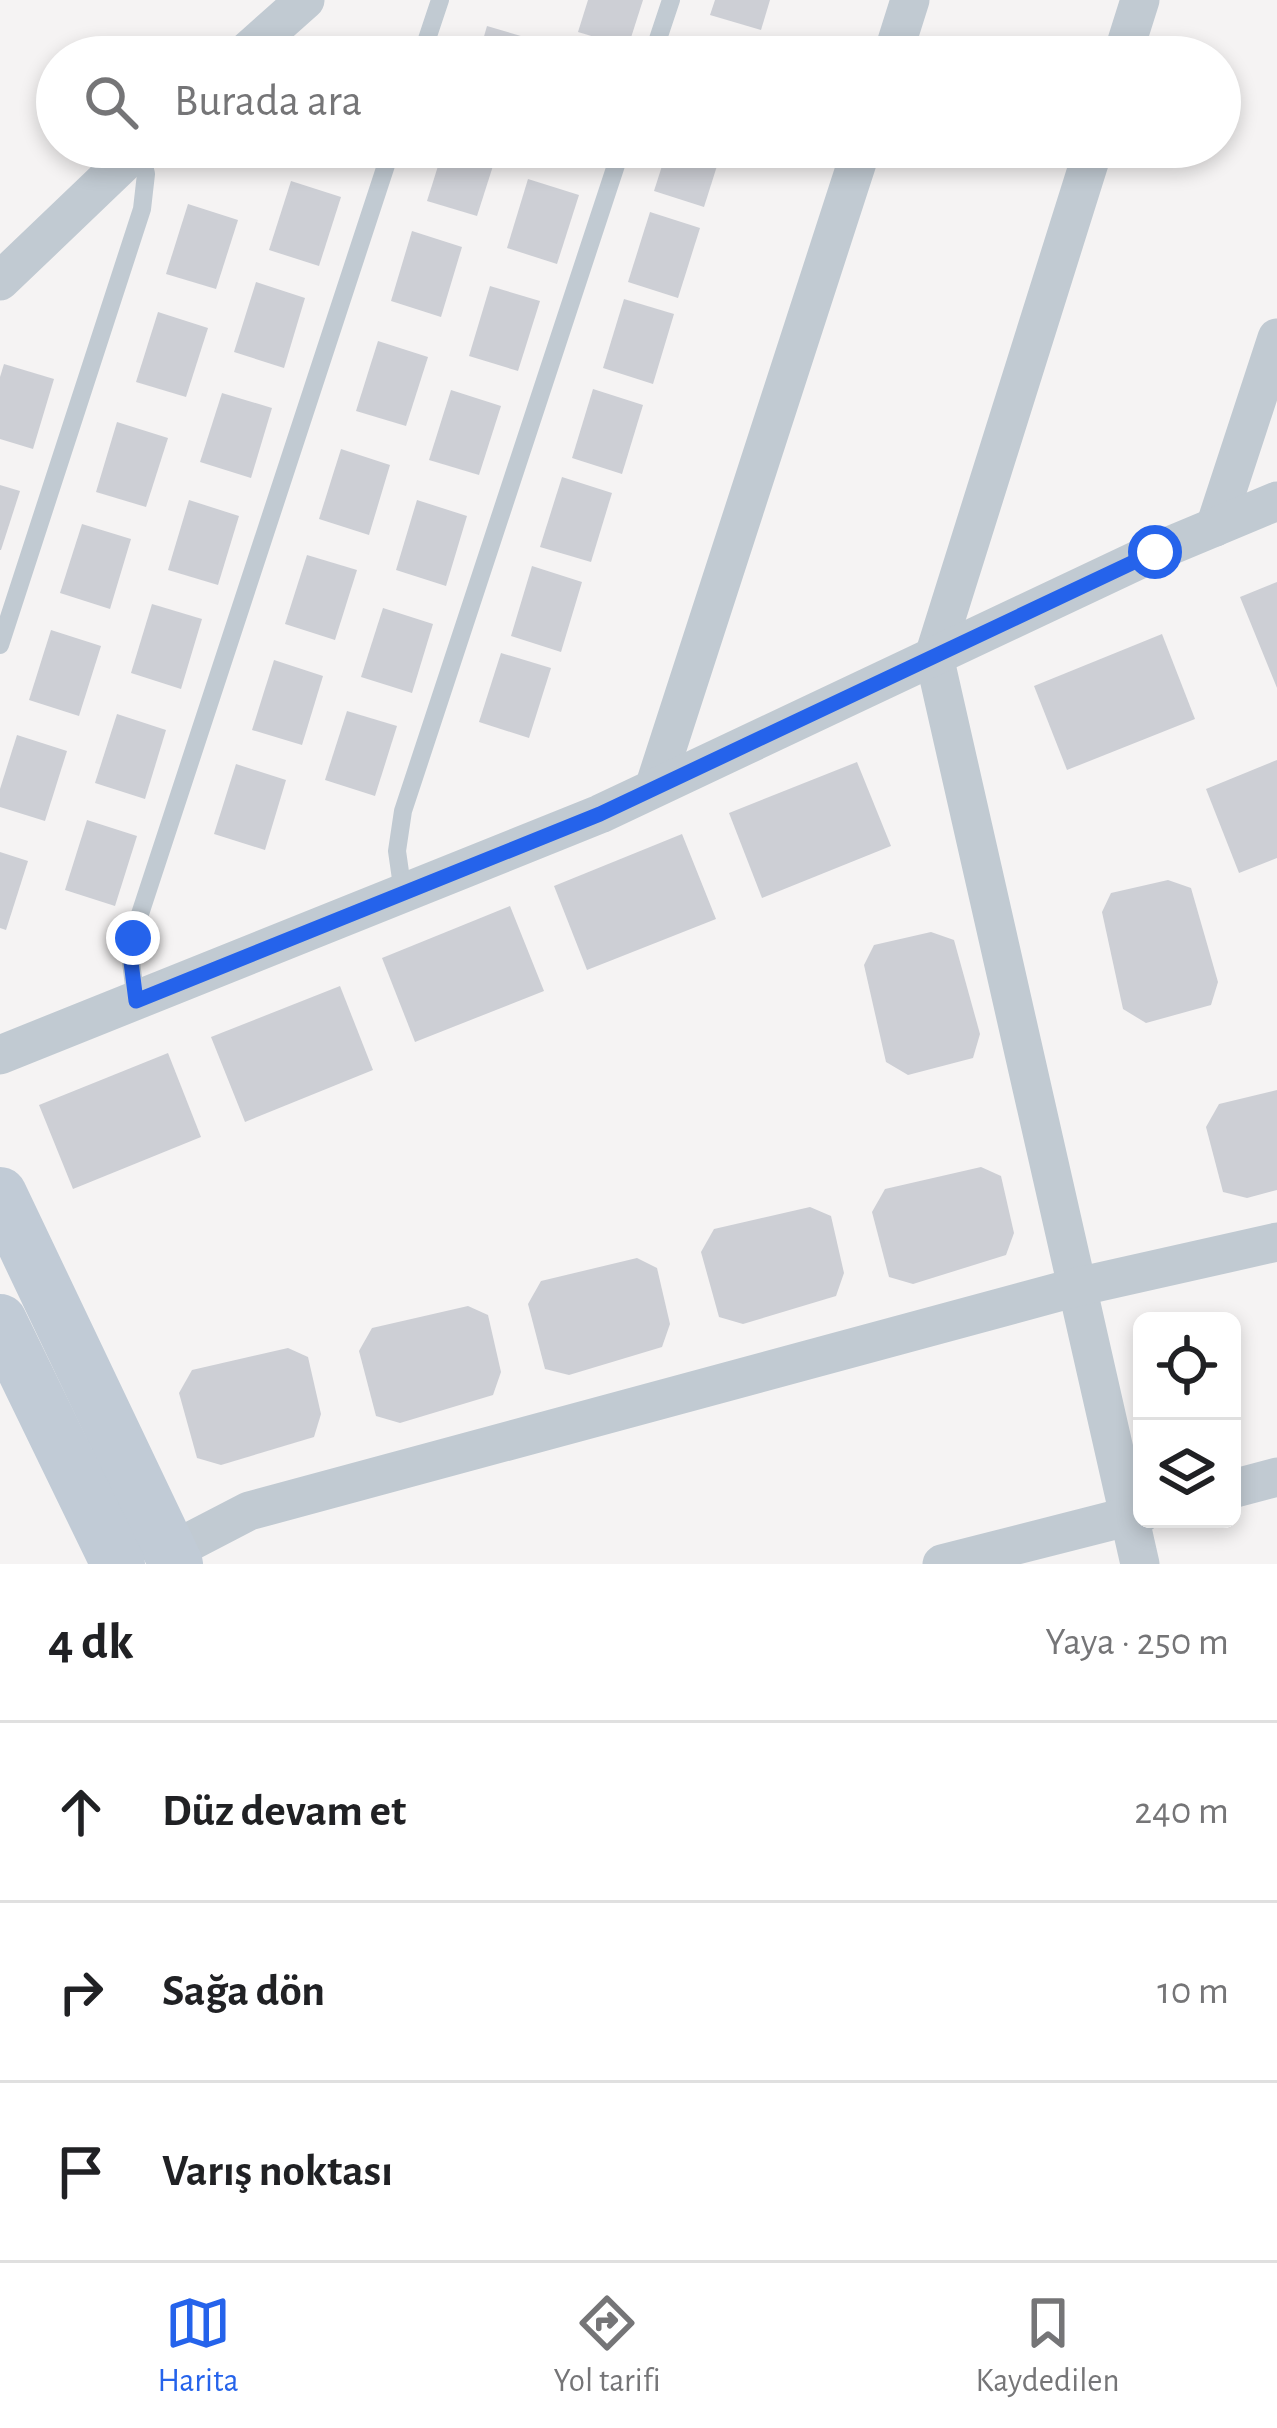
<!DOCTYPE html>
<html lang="tr">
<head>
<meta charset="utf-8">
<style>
  :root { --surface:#fff; --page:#f2f2f2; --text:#202124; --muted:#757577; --line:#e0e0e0; --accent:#2563eb }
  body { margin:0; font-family:"Alegreya Sans",sans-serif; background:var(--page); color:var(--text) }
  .controls { position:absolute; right:36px; bottom:36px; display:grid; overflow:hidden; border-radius:18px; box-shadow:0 6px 18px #0003 }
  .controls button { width:108px; height:108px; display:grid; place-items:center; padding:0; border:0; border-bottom:3px solid var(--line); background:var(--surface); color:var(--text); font:60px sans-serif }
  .stop { position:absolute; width:36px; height:36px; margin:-27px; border:9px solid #2563eb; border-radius:50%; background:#fff }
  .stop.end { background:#2563eb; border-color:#fff; box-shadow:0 3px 12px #0008 }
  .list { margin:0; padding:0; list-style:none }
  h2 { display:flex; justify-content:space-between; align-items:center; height:156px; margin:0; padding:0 48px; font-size:51px }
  h2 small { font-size:39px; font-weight:400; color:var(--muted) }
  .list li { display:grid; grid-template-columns:78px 1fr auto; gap:36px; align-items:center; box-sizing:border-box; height:180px; padding:0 48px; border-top:3px solid var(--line) }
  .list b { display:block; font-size:45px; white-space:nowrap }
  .list em { font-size:39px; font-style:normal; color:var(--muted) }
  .icon { flex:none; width:66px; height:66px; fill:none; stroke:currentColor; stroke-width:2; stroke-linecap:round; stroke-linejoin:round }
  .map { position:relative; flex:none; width:1277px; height:1564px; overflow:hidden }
  .search { position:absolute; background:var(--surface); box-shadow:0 6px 18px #0003; left:36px; right:36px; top:36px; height:132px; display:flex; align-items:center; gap:30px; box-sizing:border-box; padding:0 42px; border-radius:66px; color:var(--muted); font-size:45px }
  .sheet { height:696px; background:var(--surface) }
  nav { display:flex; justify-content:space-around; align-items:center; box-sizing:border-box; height:168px; border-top:3px solid var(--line); background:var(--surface); font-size:33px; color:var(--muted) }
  nav a { display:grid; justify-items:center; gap:6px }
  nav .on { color:var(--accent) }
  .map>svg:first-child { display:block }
  .building { fill:#cdcfd5 }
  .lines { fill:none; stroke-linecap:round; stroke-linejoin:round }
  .lane { stroke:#c1cad2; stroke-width:18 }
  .street { stroke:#c1cad2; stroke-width:39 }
  .secondary { stroke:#c1cbd6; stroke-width:54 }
  .route { stroke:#2563eb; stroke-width:15 }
</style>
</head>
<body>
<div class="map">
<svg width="1277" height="1564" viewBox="0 0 1277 1564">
  <rect width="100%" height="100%" fill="#f5f3f3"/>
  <g class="building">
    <path d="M588 0H643L628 47 578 32Z"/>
    <path d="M715 0H770L761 30 710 15Z"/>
    <path d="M487 26 538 41 533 57H478Z"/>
    <path d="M710 36 760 51 758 57H704Z"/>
    <path d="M311 147H362L357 163Z"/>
    <path d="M444 147H499L477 216 427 201Z"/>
    <path d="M668 147H723L704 207 654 191Z"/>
    <path d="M528 179 579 195 557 264 507 248Z"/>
    <path d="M291 181 341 197 319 266 269 250Z"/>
    <path d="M188 204 238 220 216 289 166 274Z"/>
    <path d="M650 212 700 228 678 298 628 282Z"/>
    <path d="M412 231 462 247 441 317 391 301Z"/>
    <path d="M256 282 305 298 284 368 234 352Z"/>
    <path d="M490 286 540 301 518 371 469 356Z"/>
    <path d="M624 299 674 314 653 384 603 368Z"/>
    <path d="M158 312 208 328 186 397 136 382Z"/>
    <path d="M378 341 428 357 406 426 356 411Z"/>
    <path d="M4 364 54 379 33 449 0 439V377Z"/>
    <path d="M593 389 643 405 622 474 572 458Z"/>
    <path d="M451 390 501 406 479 475 429 460Z"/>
    <path d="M222 393 272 408 251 478 200 462Z"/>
    <path d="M117 422 168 438 146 507 96 492Z"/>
    <path d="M341 449 390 465 369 535 319 519Z"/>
    <path d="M562 477 612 493 591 562 540 547Z"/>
    <path d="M0 485 20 491 1 550H0Z"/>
    <path d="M189 500 239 516 218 585 168 570Z"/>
    <path d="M417 500 467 516 446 586 396 570Z"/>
    <path d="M82 524 131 539 110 609 60 593Z"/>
    <path d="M307 555 357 570 335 640 285 624Z"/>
    <path d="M532 566 582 582 561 652 511 636Z"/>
    <path d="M1277 582V688L1240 597Z"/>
    <path d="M152 604 202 619 181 689 131 673Z"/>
    <path d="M383 608 433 624 412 693 361 677Z"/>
    <path d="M51 630 101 646 79 716 29 700Z"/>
    <path d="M1162 634 1195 719 1067 770 1034 686Z"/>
    <path d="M501 653 551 668 529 738 479 722Z"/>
    <path d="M274 660 323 676 302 745 252 730Z"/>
    <path d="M347 711 397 726 375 796 325 780Z"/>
    <path d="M117 714 166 730 145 799 95 783Z"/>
    <path d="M17 735 67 751 45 821 0 807V789Z"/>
    <path d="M1277 760V858L1239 873 1206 789Z"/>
    <path d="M857 762 891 846 762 898 729 813Z"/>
    <path d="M236 764 286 780 265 850 214 834Z"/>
    <path d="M87 820 137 836 115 906 65 890Z"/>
    <path d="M682 834 716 919 587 970 554 886Z"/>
    <path d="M0 852 28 861 6 930 0 928Z"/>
    <path d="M1168 880 1191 888 1218 982 1211 1005 1146 1023 1123 1009 1102 912 1111 893Z"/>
    <path d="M510 906 544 991 415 1042 382 958Z"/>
    <path d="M931 932 954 940 980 1034 973 1058 908 1075 886 1062 864 965 874 945Z"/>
    <path d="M340 986 373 1070 245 1122 211 1037Z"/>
    <path d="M168 1053 201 1137 73 1189 39 1105Z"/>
    <path d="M1277 1090V1190L1247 1198 1223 1192 1206 1127 1219 1104Z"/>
    <path d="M981 1167 1001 1176 1014 1233 1006 1255 913 1284 889 1277 872 1212 885 1189Z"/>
    <path d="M810 1207 831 1216 844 1273 836 1296 743 1324 719 1317 701 1252 714 1229Z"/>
    <path d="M637 1258 657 1268 670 1324 662 1347 569 1375 545 1369 528 1304 541 1281Z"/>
    <path d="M468 1306 488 1315 501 1372 493 1395 400 1423 376 1416 359 1351 372 1328Z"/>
    <path d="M288 1348 308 1357 321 1414 314 1437 221 1465 197 1458 179 1393 192 1370Z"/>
  </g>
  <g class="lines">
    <g class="lane">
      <path d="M421 57 440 0"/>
      <path d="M652 57 671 0"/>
      <path d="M0 645 142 209 146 174 140 147"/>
      <path d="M403 893 397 851 403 811 622 147"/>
      <path d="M136 1001 131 962 140 914 392 147"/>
    </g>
    <g class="street">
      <path d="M241 57 305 0"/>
      <path d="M892 57 910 0"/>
      <path d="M1122 57 1140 0"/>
      <path d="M1094 147 934 656 1140 1564"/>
      <path d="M0 281 140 147"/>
      <path d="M1215 527 1277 338"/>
      <path d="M654 788 862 147"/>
      <path d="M0 1055 600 814 1155 552 1277 501"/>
      <path d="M1232 1489 1277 1477"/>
      <path d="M170 1552 249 1511 1077 1287 1277 1242"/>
      <path d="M942 1564 1142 1513"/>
    </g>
    <g class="secondary">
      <path d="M0 1194 176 1564"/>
      <path d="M0 1321 118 1564"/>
    </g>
  </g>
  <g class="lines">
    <path class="route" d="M133 938 131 962 136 1001 600 814 1155 552"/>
  </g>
</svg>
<div class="controls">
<button><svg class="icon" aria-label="locate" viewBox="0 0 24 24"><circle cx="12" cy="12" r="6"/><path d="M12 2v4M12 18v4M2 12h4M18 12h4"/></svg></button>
<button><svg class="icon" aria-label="layers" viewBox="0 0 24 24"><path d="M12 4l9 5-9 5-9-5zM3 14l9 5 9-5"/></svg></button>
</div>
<div class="stop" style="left:1155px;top:552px"></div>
<div class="stop end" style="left:133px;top:938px"></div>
<div class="search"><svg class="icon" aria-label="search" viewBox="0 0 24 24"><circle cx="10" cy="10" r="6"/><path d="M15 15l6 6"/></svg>Burada ara</div>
</div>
<section class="sheet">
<h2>4 dk<small>Yaya · 250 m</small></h2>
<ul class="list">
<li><svg class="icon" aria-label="ahead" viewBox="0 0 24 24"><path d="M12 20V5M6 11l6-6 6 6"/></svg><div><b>Düz devam et</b></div><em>240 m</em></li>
<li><svg class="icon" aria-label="right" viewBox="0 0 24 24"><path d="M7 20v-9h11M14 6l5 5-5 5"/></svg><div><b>Sağa dön</b></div><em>10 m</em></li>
<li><svg class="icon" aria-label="arrive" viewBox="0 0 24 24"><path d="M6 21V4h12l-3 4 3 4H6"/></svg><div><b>Varış noktası</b></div></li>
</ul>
</section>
<nav>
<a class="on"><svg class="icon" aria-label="map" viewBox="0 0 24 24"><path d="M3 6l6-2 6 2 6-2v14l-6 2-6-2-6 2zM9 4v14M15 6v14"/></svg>Harita</a>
<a><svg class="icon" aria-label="directions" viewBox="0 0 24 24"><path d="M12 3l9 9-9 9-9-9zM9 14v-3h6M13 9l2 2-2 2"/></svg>Yol tarifi</a>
<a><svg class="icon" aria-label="saved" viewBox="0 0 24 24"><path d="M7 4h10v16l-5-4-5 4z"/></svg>Kaydedilen</a>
</nav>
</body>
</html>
